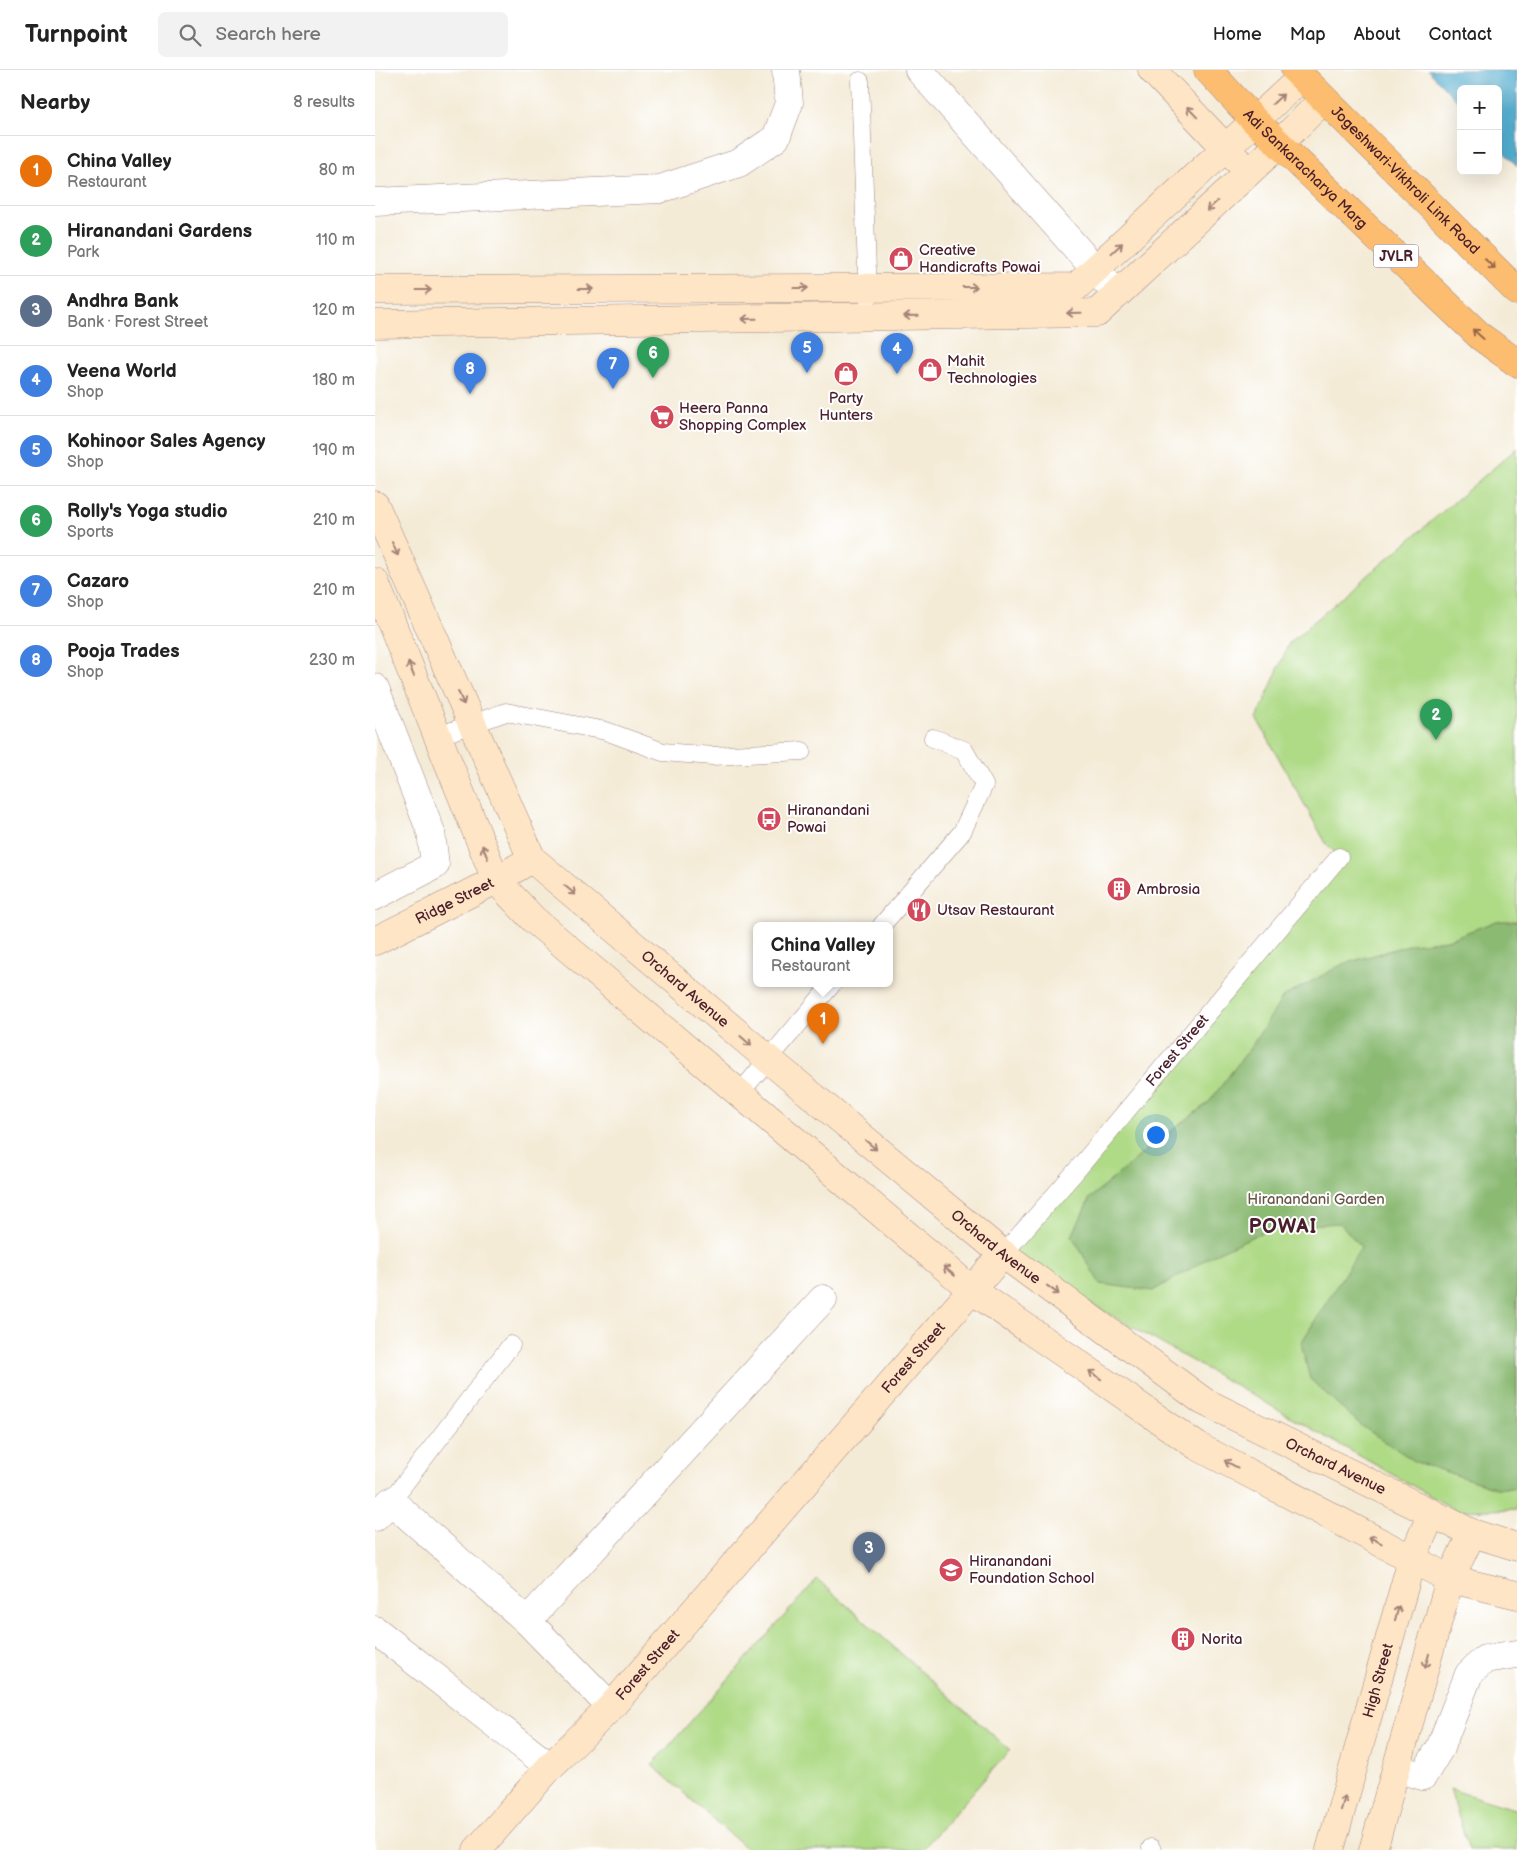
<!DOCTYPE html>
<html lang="en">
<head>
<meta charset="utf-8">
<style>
  :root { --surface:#fff; --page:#f2f2f2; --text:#222; --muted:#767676; --line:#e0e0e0; --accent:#db2777 }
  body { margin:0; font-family:"Balsamiq Sans",sans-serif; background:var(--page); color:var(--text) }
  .controls { position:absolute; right:15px; top:15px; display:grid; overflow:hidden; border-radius:8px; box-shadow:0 5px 20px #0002 }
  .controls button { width:45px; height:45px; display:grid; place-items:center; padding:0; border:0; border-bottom:1px solid var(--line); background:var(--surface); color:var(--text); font:25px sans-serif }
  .you { position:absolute; left:780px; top:1064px; width:18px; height:18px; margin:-12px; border:4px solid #fff; border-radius:50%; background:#1a73e8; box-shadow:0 0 0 8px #1a73e833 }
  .badge { display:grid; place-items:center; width:32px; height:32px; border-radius:50%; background:var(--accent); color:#fff; font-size:16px; font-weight:700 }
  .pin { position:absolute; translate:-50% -41px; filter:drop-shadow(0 1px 2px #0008) }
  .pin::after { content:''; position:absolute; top:26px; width:18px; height:15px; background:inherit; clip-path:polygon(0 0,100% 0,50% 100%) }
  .popup { position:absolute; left:378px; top:852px; width:140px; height:65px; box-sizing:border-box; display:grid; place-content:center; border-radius:8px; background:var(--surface); filter:drop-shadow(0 1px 4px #0005); font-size:16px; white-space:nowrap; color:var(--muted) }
  .popup b { font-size:19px; color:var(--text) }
  .popup::after { content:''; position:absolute; left:50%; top:100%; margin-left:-10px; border:10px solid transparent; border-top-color:var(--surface) }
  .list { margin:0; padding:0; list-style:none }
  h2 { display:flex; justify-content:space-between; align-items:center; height:65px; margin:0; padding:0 20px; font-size:21px }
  h2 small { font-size:16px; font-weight:400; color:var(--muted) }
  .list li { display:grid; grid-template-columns:32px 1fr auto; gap:15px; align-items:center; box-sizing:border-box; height:70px; padding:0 20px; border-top:1px solid var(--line) }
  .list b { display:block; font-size:19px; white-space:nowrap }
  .list p { margin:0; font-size:16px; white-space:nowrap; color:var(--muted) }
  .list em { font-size:16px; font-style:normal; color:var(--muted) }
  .icon { flex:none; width:28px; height:28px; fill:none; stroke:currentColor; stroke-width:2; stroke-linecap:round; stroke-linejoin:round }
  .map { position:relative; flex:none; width:1142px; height:1780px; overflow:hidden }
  header { display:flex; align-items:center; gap:30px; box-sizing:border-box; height:70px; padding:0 25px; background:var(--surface); border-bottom:1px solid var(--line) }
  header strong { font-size:24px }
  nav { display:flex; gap:28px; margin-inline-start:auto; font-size:18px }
  .search { width:350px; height:45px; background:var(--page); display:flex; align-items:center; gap:12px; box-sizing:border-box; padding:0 18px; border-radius:8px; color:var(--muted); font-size:19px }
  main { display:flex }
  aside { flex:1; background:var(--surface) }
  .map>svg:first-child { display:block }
  .green { fill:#afda86; stroke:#7c7c58 }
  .forest { fill:#8bba73; stroke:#6a6c4f }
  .water { fill:#51adcf; stroke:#4e667d }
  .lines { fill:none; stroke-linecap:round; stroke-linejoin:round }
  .lane-casing { stroke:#9f8581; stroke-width:19 }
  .street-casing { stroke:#9f8581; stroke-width:29 }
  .secondary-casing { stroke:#9f8581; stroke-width:29 }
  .primary-casing { stroke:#9f8581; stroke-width:29 }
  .lane { stroke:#fff; stroke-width:18 }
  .street { stroke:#fff; stroke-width:28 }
  .secondary { stroke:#fee5c5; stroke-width:28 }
  .primary { stroke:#fcbd6f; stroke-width:28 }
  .oneway { stroke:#a48278 }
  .oneway2 { stroke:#9a664a }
  .labels { text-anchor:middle; stroke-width:4; stroke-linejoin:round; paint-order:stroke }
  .shield { fill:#fff; stroke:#80626b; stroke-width:1 }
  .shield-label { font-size:14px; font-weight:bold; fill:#4a1f2b }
  .street-label { font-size:15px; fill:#4a1f2b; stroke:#fff }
  .poi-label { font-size:15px; fill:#4a1f2b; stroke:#fff; text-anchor:start }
  .park-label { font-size:15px; fill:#685746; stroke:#fff }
  .district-label { font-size:20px; font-weight:bold; letter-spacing:1px; fill:#4a1f2b; stroke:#fff }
</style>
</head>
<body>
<header>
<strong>Turnpoint</strong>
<div class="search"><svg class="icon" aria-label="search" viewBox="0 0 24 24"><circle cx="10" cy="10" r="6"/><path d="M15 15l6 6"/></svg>Search here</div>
<nav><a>Home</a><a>Map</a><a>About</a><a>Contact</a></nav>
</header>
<main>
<aside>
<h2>Nearby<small>8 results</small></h2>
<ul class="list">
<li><span class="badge" style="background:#e8710a">1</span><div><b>China Valley</b><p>Restaurant</p></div><em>80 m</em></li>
<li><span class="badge" style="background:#2e9e5b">2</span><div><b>Hiranandani Gardens</b><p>Park</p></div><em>110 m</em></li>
<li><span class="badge" style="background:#5c6f8a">3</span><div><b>Andhra Bank</b><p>Bank · Forest Street</p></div><em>120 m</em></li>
<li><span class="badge" style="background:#3f7fe0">4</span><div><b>Veena World</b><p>Shop</p></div><em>180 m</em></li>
<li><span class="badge" style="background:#3f7fe0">5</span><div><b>Kohinoor Sales Agency</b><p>Shop</p></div><em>190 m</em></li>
<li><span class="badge" style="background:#2e9e5b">6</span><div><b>Rolly's Yoga studio</b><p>Sports</p></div><em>210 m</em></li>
<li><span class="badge" style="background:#3f7fe0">7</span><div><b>Cazaro</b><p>Shop</p></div><em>210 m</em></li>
<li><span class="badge" style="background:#3f7fe0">8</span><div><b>Pooja Trades</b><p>Shop</p></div><em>230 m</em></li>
</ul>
</aside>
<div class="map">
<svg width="1142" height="1780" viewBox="0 0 1142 1780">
  <rect width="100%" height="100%" fill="#fff"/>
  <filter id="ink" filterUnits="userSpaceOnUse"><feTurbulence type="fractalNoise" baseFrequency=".02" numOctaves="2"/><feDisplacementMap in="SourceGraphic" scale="10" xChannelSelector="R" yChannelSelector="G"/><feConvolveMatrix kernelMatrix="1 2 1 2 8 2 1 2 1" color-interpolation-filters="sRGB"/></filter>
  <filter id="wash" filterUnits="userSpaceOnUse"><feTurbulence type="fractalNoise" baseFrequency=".0096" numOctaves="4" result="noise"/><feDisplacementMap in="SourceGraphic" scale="20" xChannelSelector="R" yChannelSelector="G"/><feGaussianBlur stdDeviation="1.12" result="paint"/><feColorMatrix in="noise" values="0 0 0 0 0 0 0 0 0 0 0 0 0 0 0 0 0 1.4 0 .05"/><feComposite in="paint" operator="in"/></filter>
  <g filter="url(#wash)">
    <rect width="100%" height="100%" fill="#f4ebd7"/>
    <g class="green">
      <path d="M1142 378V1439L1082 1441 628 1184 964 787 952 775 882 649 914 573Z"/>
      <path d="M442 1509 635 1680 547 1780H373L277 1695Z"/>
      <path d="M1075 1719 1142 1740V1780H1094Z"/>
    </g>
    <path class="forest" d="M1121 851H1142V1418H1121L1041 1392 988 1357 935 1309 926 1273 986 1177 965 1153 898 1157 842 1183 778 1221 725 1214 697 1166 715 1128 774 1078 834 1032 878 974 908 927 968 894 1037 874 1072 870Z"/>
    <path class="water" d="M1053 0H1142V96L1123 76V19H1086V35Z"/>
  </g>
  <g filter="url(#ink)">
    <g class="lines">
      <defs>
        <g id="lane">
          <path d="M485 11 493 228"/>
          <path d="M63 666 131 642 231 661 288 682 338 686 427 681"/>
          <path d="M507 855 587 762 609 715 589 680 558 668"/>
          <path d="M364 1024 458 913"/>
          <path id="s1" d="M628 1184 701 1101 964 787"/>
          <path d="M16 1431 136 1275"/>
          <path d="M776 1778 777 1780"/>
        </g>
        <g id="street">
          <path d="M544 0 742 224"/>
          <path d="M0 132 285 119 364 93 401 68 414 33 411 0"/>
          <path d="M0 618 56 762 60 795 0 826"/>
          <path d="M0 1447 16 1431 152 1551 236 1637"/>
          <path d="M152 1551 448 1229"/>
          <path d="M0 1560 175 1697"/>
          <path d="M1022 1699 1048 1706 1065 1678 1094 1604 1110 1589 1142 1584"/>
        </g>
        <g id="secondary">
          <path d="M777 0 862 90"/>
          <path d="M0 220 701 217 927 7"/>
          <path d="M0 254 722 243 904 74 949 29"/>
          <path id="s2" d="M0 435 157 789 393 989 628 1184 828 1331 1097 1463 1142 1477"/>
          <path d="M0 512 121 810 158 849 597 1220 822 1376 1075 1509 1142 1525"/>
          <path id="s3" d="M0 871 121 810 157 789"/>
          <path id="s4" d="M102 1780 175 1697 236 1637 628 1184"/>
          <path id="s5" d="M955 1780 1037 1489 1057 1443"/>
          <path d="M998 1780 1075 1509 1097 1463"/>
        </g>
        <g id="primary">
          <path id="s6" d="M833 0 879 50 1106 267 1142 293"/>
          <path id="s7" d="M920 0 1142 221"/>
        </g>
      </defs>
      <use href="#lane" class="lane-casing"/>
      <use href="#street" class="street-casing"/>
      <use href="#secondary" class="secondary-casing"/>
      <use href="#primary" class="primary-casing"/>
      <use href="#lane" class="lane"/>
      <use href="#street" class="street"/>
      <use href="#secondary" class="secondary"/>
      <use href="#primary" class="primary"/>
    </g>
    <defs><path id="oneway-shaft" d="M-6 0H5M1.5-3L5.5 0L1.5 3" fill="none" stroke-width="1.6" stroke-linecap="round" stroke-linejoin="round" transform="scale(1.25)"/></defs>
    <g class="oneway">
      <use href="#oneway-shaft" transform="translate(903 29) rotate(-42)"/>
      <use href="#oneway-shaft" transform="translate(817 42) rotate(-134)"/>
      <use href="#oneway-shaft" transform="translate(837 136) rotate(137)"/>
      <use href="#oneway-shaft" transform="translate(742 178) rotate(-43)"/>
      <use href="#oneway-shaft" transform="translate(595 217)"/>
      <use href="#oneway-shaft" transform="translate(426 218)"/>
      <use href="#oneway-shaft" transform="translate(211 219)"/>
      <use href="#oneway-shaft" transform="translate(49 220)"/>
      <use href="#oneway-shaft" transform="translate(699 243) rotate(179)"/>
      <use href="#oneway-shaft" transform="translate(536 246) rotate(179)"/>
      <use href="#oneway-shaft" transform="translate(374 249) rotate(179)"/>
      <use href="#oneway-shaft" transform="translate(20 479) rotate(66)"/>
      <use href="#oneway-shaft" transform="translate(36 599) rotate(-112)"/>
      <use href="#oneway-shaft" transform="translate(86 628) rotate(66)"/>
      <use href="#oneway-shaft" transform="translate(110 782) rotate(-112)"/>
      <use href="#oneway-shaft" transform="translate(195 820) rotate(40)"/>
      <use href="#oneway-shaft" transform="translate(371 971) rotate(41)"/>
      <use href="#oneway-shaft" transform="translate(496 1075) rotate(40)"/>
      <use href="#oneway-shaft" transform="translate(574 1201) rotate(-140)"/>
      <use href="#oneway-shaft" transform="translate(678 1220) rotate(36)"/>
      <use href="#oneway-shaft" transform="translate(720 1305) rotate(-145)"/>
      <use href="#oneway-shaft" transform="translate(856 1394) rotate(-152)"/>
      <use href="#oneway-shaft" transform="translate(1000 1470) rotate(-153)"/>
      <use href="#oneway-shaft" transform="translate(1022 1543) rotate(-74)"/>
      <use href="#oneway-shaft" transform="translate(1052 1591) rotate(106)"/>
      <use href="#oneway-shaft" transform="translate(968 1733) rotate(-74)"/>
    </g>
    <g class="oneway2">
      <use href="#oneway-shaft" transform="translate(1115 194) rotate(45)"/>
      <use href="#oneway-shaft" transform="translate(1103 264) rotate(-138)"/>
    </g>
  </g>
  <defs>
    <symbol id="shop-disc" viewBox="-11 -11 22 22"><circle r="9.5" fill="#d1495b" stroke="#fff"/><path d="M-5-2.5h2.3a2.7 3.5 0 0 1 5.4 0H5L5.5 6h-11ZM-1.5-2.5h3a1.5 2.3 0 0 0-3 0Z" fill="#fff"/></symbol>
    <symbol id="supermarket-disc" viewBox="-11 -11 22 22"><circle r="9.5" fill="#d1495b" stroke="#fff"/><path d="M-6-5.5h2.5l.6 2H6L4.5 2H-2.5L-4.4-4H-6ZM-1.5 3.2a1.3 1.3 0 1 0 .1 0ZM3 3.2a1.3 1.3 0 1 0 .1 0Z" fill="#fff"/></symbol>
    <symbol id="bus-disc" viewBox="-11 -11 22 22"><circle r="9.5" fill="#d1495b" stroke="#fff"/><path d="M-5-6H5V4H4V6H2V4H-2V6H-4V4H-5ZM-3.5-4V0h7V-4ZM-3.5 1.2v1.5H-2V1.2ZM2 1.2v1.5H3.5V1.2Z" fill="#fff"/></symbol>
    <symbol id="building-disc" viewBox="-11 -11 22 22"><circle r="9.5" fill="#d1495b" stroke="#fff"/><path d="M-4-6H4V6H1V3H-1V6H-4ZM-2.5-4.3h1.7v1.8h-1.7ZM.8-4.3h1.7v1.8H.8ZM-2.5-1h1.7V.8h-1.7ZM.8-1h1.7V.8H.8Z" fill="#fff"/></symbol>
    <symbol id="restaurant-disc" viewBox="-11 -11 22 22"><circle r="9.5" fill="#d1495b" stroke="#fff"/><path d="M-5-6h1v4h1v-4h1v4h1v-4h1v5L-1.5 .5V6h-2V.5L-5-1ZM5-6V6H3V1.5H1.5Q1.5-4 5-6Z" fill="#fff"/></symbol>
    <symbol id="school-disc" viewBox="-11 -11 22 22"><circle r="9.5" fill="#d1495b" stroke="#fff"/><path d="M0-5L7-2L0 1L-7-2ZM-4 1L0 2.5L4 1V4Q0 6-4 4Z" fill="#fff"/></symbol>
  </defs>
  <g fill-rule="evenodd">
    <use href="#shop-disc" x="512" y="175" width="28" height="28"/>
    <use href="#shop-disc" x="541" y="286" width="28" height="28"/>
    <use href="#shop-disc" x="457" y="290" width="28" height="28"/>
    <use href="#supermarket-disc" x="273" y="333" width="28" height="28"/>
    <use href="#bus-disc" x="380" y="735" width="28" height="28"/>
    <use href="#building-disc" x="730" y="805" width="28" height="28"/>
    <use href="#restaurant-disc" x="530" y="826" width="28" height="28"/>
    <use href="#school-disc" x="562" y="1486" width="28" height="28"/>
    <use href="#building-disc" x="794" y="1555" width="28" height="28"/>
  </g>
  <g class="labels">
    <rect class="shield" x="998.5" y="174.5" width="45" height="23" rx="4"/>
    <g class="shield-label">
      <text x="1021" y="191">JVLR</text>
    </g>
    <g class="street-label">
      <text dy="5" stroke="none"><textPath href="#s6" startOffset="139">Adi Sankaracharya Marg</textPath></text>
      <text dy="5" stroke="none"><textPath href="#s7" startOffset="156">Jogeshwari-Vikhroli Link Road</textPath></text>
      <text dy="5" stroke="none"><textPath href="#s3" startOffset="89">Ridge Street</textPath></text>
      <text dy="5" stroke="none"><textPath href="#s2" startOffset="588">Orchard Avenue</textPath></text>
      <text dy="5" stroke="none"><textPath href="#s1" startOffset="268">Forest Street</textPath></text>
      <text dy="5" stroke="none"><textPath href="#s2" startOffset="992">Orchard Avenue</textPath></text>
      <text dy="5" stroke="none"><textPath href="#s4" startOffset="658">Forest Street</textPath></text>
      <text dy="5" stroke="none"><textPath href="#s2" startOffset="1398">Orchard Avenue</textPath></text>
      <text dy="5" stroke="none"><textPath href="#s4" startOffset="252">Forest Street</textPath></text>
      <text dy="5" stroke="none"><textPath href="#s5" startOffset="176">High Street</textPath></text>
    </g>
    <g class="poi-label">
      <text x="544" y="185">Creative<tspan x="544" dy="17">Handicrafts Powai</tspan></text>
      <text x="572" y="296">Mahit<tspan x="572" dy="17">Technologies</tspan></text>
      <text x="471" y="333" text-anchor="middle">Party<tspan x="471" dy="17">Hunters</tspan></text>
      <text x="304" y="343">Heera Panna<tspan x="304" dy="17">Shopping Complex</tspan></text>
      <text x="412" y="745">Hiranandani<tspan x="412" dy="17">Powai</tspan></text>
      <text x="762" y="824">Ambrosia</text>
      <text x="562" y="845">Utsav Restaurant</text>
      <text x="594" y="1496">Hiranandani<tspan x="594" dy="17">Foundation School</tspan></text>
      <text x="826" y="1574">Norita</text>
    </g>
    <g class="park-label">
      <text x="941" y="1134">Hiranandani Garden</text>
    </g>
    <g class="district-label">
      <text x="908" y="1163">POWAI</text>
    </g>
  </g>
</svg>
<div class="controls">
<button>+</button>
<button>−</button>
</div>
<div class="you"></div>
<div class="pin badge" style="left:448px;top:974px;background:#e8710a">1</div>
<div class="popup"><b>China Valley</b>Restaurant</div>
<div class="pin badge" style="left:1061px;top:670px;background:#2e9e5b">2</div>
<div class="pin badge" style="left:494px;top:1503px;background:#5c6f8a">3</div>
<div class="pin badge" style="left:522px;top:304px;background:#3f7fe0">4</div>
<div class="pin badge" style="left:432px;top:303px;background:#3f7fe0">5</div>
<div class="pin badge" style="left:278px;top:308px;background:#2e9e5b">6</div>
<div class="pin badge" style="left:238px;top:319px;background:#3f7fe0">7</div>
<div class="pin badge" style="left:95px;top:324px;background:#3f7fe0">8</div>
</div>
</main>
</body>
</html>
